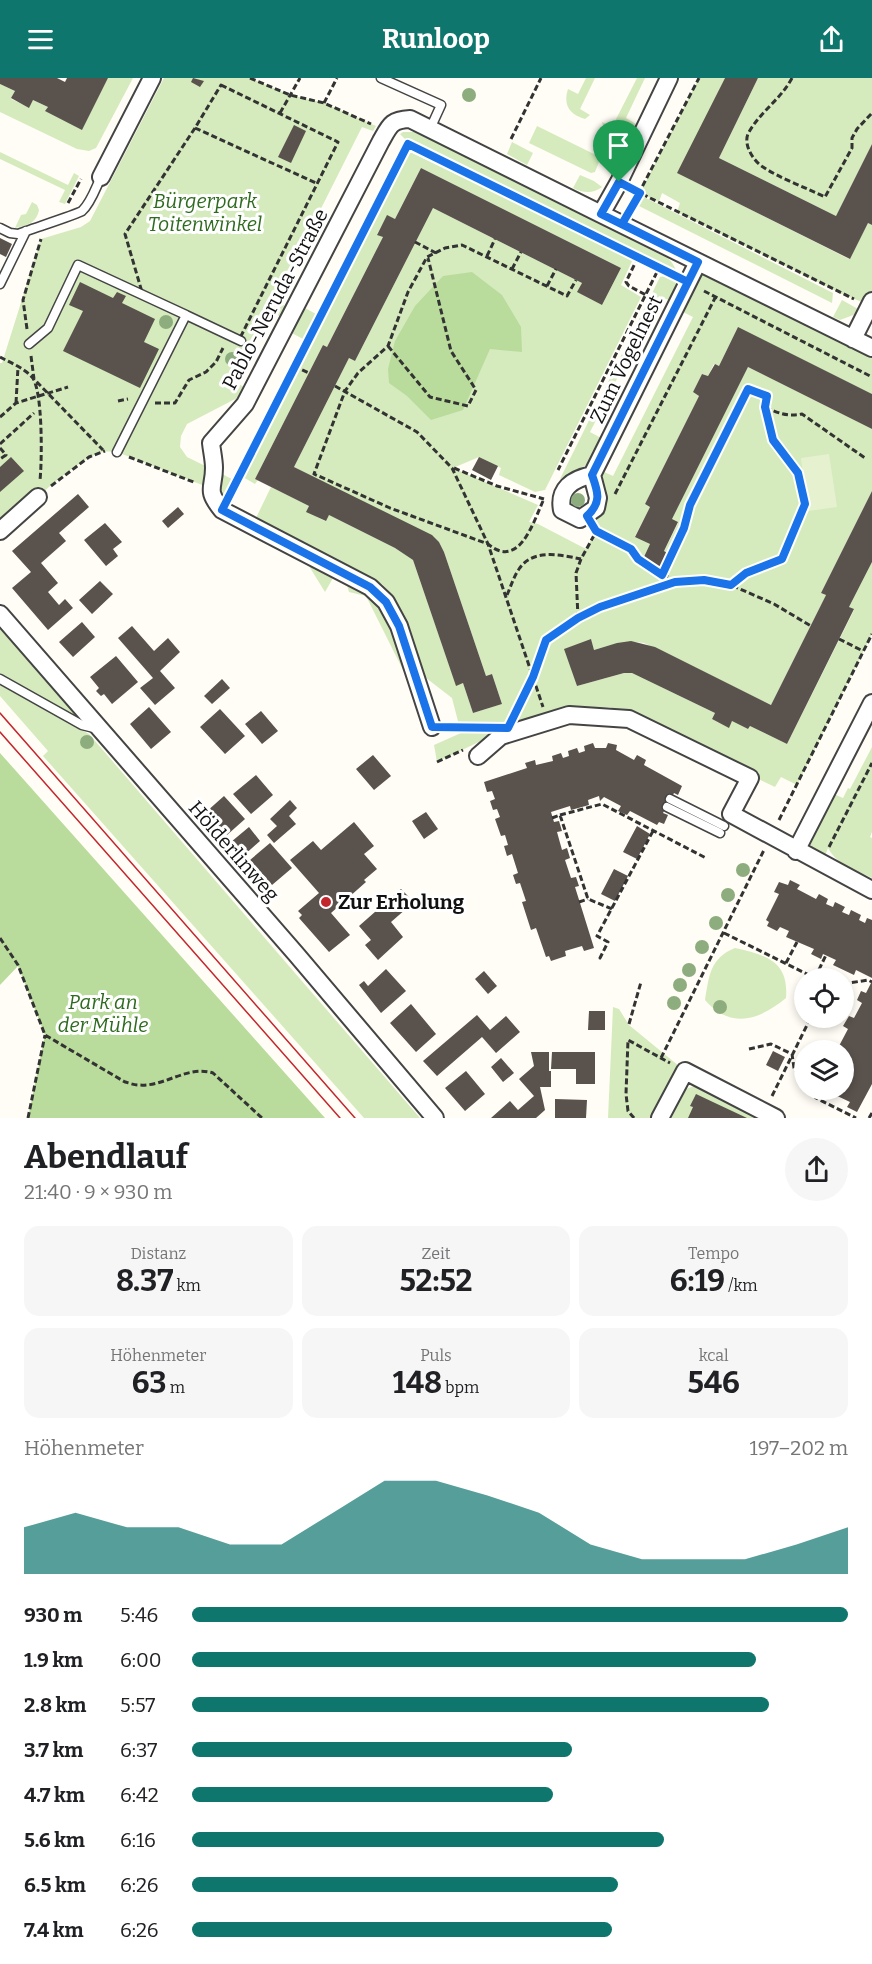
<!DOCTYPE html>
<html lang="de">
<meta charset="utf-8">
<style>
body{margin:0;font-family:Bitter,serif;background:#f6f6f6;color:#202124;height:100vh;display:flex;flex-direction:column;font-size:22px;white-space:nowrap}
*{box-sizing:border-box;margin:0}
p{font-size:20px;color:#757577}
.icon{flex:none;width:33px;height:33px;fill:none;stroke:currentColor;stroke-width:2;stroke-linecap:round;stroke-linejoin:round}
.map{position:relative;height:1040px;overflow:hidden}
.side{display:flex;flex-direction:column;background:#fff;flex:1}
.side>*{flex:none}
.buttons{position:absolute;left:794px;top:890px;display:grid;gap:12px}
.buttons a{display:grid;place-items:center;width:60px;height:60px;border-radius:50%;background:#fff;box-shadow:0 3px 9px #0003;font-size:30px}
.pin{position:absolute;display:grid;place-items:center;width:51px;height:51px;color:#fff;margin:-62px -26px;border-radius:50% 50% 50% 0;rotate:-45deg;box-shadow:0 0 6px #0007}
.pin .icon{rotate:45deg}
.round{display:grid;place-items:center;flex:none;width:63px;height:63px;border-radius:32px;background:#f6f6f6}
.headline{display:flex;align-items:center;justify-content:space-between;height:102px;padding:0 24px}
h1{font-size:33px;font-weight:700;line-height:45px}
.metrics{display:grid;grid-template-columns:repeat(3,1fr);gap:9px;height:102px;padding:6px 24px}
.metrics div{display:grid;align-content:center;border-radius:15px;background:#f6f6f6;text-align:center}
.metrics b{font-size:30px;font-weight:700}
.metrics small{font-size:16px;font-weight:400}
.metrics p{font-size:16px}
.chart{height:168px;padding:12px 24px}
.chart p{display:flex;justify-content:space-between}
.chart svg{width:100%;height:108px;margin-top:6px;fill:#0f766e;opacity:.7}
ul{padding:0 24px;list-style:none;font-size:20px}
li{display:grid;grid-template-columns:96px 72px 1fr;align-items:center;height:45px}
li i{height:15px;border-radius:8px;background:#0f766e}
header{display:flex;justify-content:space-between;align-items:center;height:78px;padding:0 24px;background:#0f766e;color:#fff;font-size:27px;font-weight:700}
.map>svg:first-child{display:block}
</style>
<header><svg class="icon" aria-label="menu" viewBox="0 0 24 24"><path d="M4 6h16M4 12h16M4 18h16"/></svg>Runloop<svg class="icon" aria-label="share" viewBox="0 0 24 24"><path d="M12 15V3M7 8l5-5 5 5M5 13v7h14v-7"/></svg></header>
<div class="map">
<svg width="872" height="1040" viewBox="0 0 872 1040">
<rect width="100%" height="100%" fill="#fffdf5"/>
<path fill="#d5ebbd" d="M108,0H133L96,70L89,73L77,71L0,34V6L15,13L11,21L29,29L33,22L48,29L46,33L82,51Z
M164,0H250L290,17L324,25L376,48L373,53L362,49L275,222L285,228L280,238L269,234L233,303L244,309L239,319L187,346L181,358L180,369L187,379L236,403L222,432L210,410L117,374C113,374 107,373 103,374C77,380 22,433 0,453V285H2L41,161L81,149L90,143Z
M586,0H595L580,31L590,37L585,41C569,36 563,27 568,11L578,16Z
M637,0H645L626,40L636,46C630,58 616,61 605,54L602,44L612,49Z
M699,0H725L678,95L849,181L868,145L872,147V228L842,216L677,134L680,125L662,115L659,124L640,115Z
M758,0H872V66L836,138L719,80Z
M537,48L596,77L601,67L605,69L595,94L591,95L529,65Z
M403,54H417L662,175C670,182 676,187 677,198L406,62L400,56Z
M512,64L533,75L527,87L507,76Z
M0,74L68,107L74,95L79,98L65,126L59,124L65,112L0,81Z
M410,74L633,181L621,207L641,219L545,412L535,414L499,397L501,390L479,379L453,390L538,427L529,444L538,446L586,471L596,453L587,438L595,390L613,398L693,239L675,230L698,184L872,270V316L738,250L719,288L714,286L708,298L702,296L693,314L699,318L645,426L650,429L635,458L650,466L643,481L662,490L669,476L664,473L678,445L672,441L748,289L872,351V413L821,515L826,517L771,627L644,565C625,562 611,567 594,572L591,562L565,571L577,608L624,595H632L715,635L712,641L728,649L732,643L748,651L750,648L787,666L854,532L849,529L872,484V556L797,707L781,699L775,709L610,629L601,630L596,639L508,650L437,684L434,667L461,655L452,620L421,596L403,537L394,519L382,506L255,442L271,409L309,428L307,434L325,443L329,437L395,470L413,482L456,607L463,605L473,635L502,626L492,596L486,598L444,474L439,464L294,389L349,280L355,283L433,130L582,205L578,214L602,227L621,190L421,90L395,141L387,138L377,156L383,159L327,269L323,267L255,401L258,402L255,406L243,399Z
M580,97L594,103L602,109C593,116 583,115 573,110Z
M644,119L833,215L832,225L639,128Z
M32,124L37,127L39,132C36,146 27,147 15,150L21,137L26,136Z
M665,198L680,204L671,223L659,218L590,354L601,360L588,386L560,401L660,199Z
M842,222L858,231L856,236L840,242L833,239Z
M303,229L316,236L303,261L290,254Z
M299,472L386,524L412,610L366,518L349,514L347,507L333,500L325,514Z
M0,544L84,639L81,643L0,597Z
M0,607L89,656L420,1040H364L43,678L48,673L0,618Z
M872,669V754L870,759L872,760V800C856,792 837,787 828,770L822,786L813,779L806,766L827,713L843,720L848,710L850,711Z
M735,870C767,877 789,884 786,920C759,942 731,952 705,922C709,898 710,880 735,870Z
M613,929L619,931L629,947L685,993L660,1040H608Z
M697,1007L768,1040H668L683,1012Z"/>
<path fill="#b9dc9c" d="M472,194L502,217L521,249L522,274L490,271L463,332L431,342L407,318L389,305L388,291L395,263L415,228L443,198Z
M0,675L325,1040H28L45,957L18,888L0,907Z"/>
<path fill="#e6f2cf" d="M829,376L837,429L808,433L801,380Z"/>
<path fill="#5a524d" d="M0,0H57L65,4L67,0H108L82,52L45,33L48,29L33,22L29,30L11,20L15,13L0,6Z
M193,0L204,3L200,9L191,4Z
M725,0H758L719,80L836,138L872,66V147L868,145L850,181L677,95Z
M294,47L306,53L291,85L278,79Z
M421,90L621,190L602,227L577,214L582,205L433,130L355,283L349,280L294,389L432,457L439,464L444,474L486,598L492,596L502,626L473,635L463,605L456,608L413,482L395,470L329,437L326,443L306,434L309,428L255,401L323,267L327,269L383,159L377,157L387,137L395,141Z
M0,160L12,166L6,179L0,176Z
M80,204L113,220L117,214L126,218L122,225L155,241L144,264L159,271L140,310L63,273L83,233L69,227Z
M738,249L872,316V351L748,289L672,441L678,444L664,473L669,476L662,490L643,481L650,466L635,459L650,429L645,426L699,318L693,314L702,296L708,298L715,286L719,288Z
M11,379L24,393L0,414V389Z
M479,379L498,388L491,402L472,392Z
M872,413V484L849,529L854,531L787,666L750,648L748,651L732,643L729,650L712,641L715,635L632,595H624L577,608L564,571L591,561L594,572L617,565L631,563L655,569L771,627L826,517L821,515Z
M78,416L89,429L59,455L66,463L41,485L58,505L48,514L59,527L65,521L73,530L48,552L12,510L31,494L12,473Z
M178,429L184,436L168,450L162,443Z
M105,445L122,464L113,471L118,478L106,488L84,462Z
M100,503L113,516L92,536L79,522Z
M82,544L95,559L73,579L59,564Z
M132,548L154,573L168,560L180,574L160,593L175,610L155,627L140,610L153,600L118,560Z
M116,578L138,604L112,626L104,616L101,618L96,613L99,610L90,599Z
M222,601L230,610L212,626L204,618Z
M149,629L171,654L151,671L130,646Z
M220,631L245,658L225,676L200,649Z
M261,633L278,653L262,666L245,646Z
M593,665L595,670H606L608,665L617,667L616,672L634,682L637,677L646,682L644,687L682,708L678,717L674,715L663,735L668,737L664,746L659,744L657,747L630,733L627,737L618,733L621,728L604,719L600,723L599,718L588,722L589,727L571,732L570,728L551,734L554,744L559,743L562,753L557,754L562,772L567,770L570,780L565,782L571,800L576,799L579,808L575,809L594,870L584,873L582,868L565,873L566,878L551,883L549,878L546,879L536,850L531,852L522,824L526,823L520,805L516,806L513,797L518,795L512,776L507,778L504,768L508,767L505,757L501,758L495,741L500,739L497,731L493,732L490,723L495,721L492,713L487,714L484,704L527,690L525,685L535,682L536,687L553,683L552,678L561,675L563,680L569,678L568,673L577,670L579,675L585,673L584,668Z
M373,677L391,698L374,712L356,691Z
M256,697L273,717L251,736L233,716Z
M224,718L245,741L227,757L206,734Z
M290,722L297,730L289,738L296,746L274,765L267,757L277,748L270,741Z
M426,734L438,751L424,761L412,743Z
M354,744L374,768L364,776L377,791L364,802L366,804L331,835L350,857L329,874L299,840L302,837L298,833L319,815L290,782L313,763L321,772Z
M637,748L650,756L637,781L623,774Z
M249,749L260,763L243,778L231,764Z
M270,765L292,790L272,807L250,782Z
M614,791L628,798L615,823L601,816Z
M790,802L800,807L797,811L816,821L819,816L828,821L826,826L833,829L835,824L845,829L842,834L849,837L851,832L861,837L859,842L865,845L867,840L872,842V900L856,892L854,897L833,887L836,882L823,876L821,881L811,876L814,871L786,859L789,853L780,849L777,853L767,848L769,844L766,842L779,816L774,814L779,804L788,807Z
M401,811L414,824L391,844L403,859L378,882L365,867L371,862L359,848Z
M386,891L406,913L381,935L359,907L364,903L368,908Z
M484,893L497,908L488,916L475,901Z
M872,903V1006L857,1034L847,1029L850,1024L831,1015L828,1020L817,1015L819,1011H843V972H832L835,966L839,968L848,951L843,948L849,938L854,940L862,925L857,922L861,913L866,915Z
M411,926L436,956L416,974L390,945Z
M589,933H605V952H588Z
M477,937L490,952L506,938L520,954L496,975L482,959L437,998L423,983Z
M773,973L785,979L778,993L766,987Z
M531,974H549V993H551V1009H540L545,1032L536,1040H491L510,1023L518,1032L534,1018L519,1001L534,988Z
M552,974H595V1006H576V991H551Z
M501,980L514,995L503,1004L491,989Z
M466,993L485,1016L465,1033L445,1010Z
M696,1016L715,1025L747,1040H688L693,1029L690,1028Z
M555,1021L587,1022L586,1040H555Z"/>
<g fill="none" stroke-linecap="round" stroke-linejoin="round">
<g stroke="#444" stroke-width="11">
<path id="service" d="M381,0L441,27L430,51
M0,150L10,155L18,156C28,152 78,136 82,133C91,125 96,109 101,99
M0,206L26,153
M186,237L241,263
M29,266L48,250L78,187L186,237L117,374
M0,601L82,647L98,651
M670,721L724,748
M667,729L720,755"/>
</g>
<g stroke="#444" stroke-width="20">
<path id="minor" d="M669,0L619,104L601,136L872,270
M101,99L152,0
M853,261L872,223
M592,397L598,420L596,430L580,441L562,432C558,411 572,401 592,397L698,184
M0,453L38,419
M0,536L296,876L435,1040
M432,649L399,548L386,524L370,509L222,432C205,411 214,411 214,390C214,382 212,374 211,365L245,326L381,63C390,47 391,42 410,41L601,136
M478,678L501,658L569,637L629,641L750,700L731,736L872,812
M796,773L872,625
M660,1040L685,993L776,1040"/>
</g>
<path stroke="#333" stroke-width="3" stroke-dasharray="6 3" stroke-linecap="butt" d="M250,0L290,17L324,25L371,46
M792,0C781,21 761,33 749,54C742,65 753,83 763,89C779,100 807,110 825,119L852,70V60L857,51L872,35
M221,7L338,64L240,260L142,214L125,156L195,50Z
M324,25L337,0
M280,35L300,0
M195,50L316,105
M511,61L541,0
M634,112L854,221
M68,125L81,101
M630,132L699,0
M415,164L436,175
M487,178L495,161
M638,179L626,204L629,208L646,217
M659,190L674,197
M512,191L521,174
M547,208L556,191
M704,213L872,299
M27,251L23,222L41,161
M388,268L430,319L468,328L476,312L451,273L428,180
M31,278L34,301L103,372
M0,279C11,285 24,290 32,299C43,312 42,384 40,402
M294,288L309,295
M335,308L417,354L452,390L488,466L543,629
M118,323L128,321
M16,325L18,289
M155,325H175L189,302L206,294L216,284L223,270
M0,339L16,325L68,309
M0,366L34,335
M0,370L6,377L0,381
M129,379L196,405
M454,390L497,408L544,421
M51,408L89,379L105,373
M231,414L408,66L659,190L558,392
M615,416L715,220
M543,423C533,445 519,492 488,466L390,430L314,396L345,313L358,295L388,268L408,214L427,179L445,170L462,167L567,218L576,202
M596,452L631,471L638,481L675,503H704L731,507L774,526L811,548
M662,497L684,450L690,427L748,311L767,318L765,329
M731,507L746,495L782,481L805,426L798,395L773,362L765,329C778,335 787,339 802,336L865,380
M507,517C511,508 514,498 519,491C533,470 561,477 581,481
M578,540L576,495L581,481L597,452
M839,561L863,573
M514,636L533,599L546,562L578,540L600,529L675,503
M448,649H483
M437,684L463,672
M560,737L602,726L706,780
M552,740L560,737L588,821L612,831
M779,742L872,556
M829,769L872,685
M579,824L588,821
M724,855L815,900
M0,860L18,887L45,957L125,1004C129,1005 134,1007 139,1007C165,1009 187,987 213,995L262,1040
M601,880H600L608,864L597,858L653,753
M786,885L797,864
M815,900L826,877
M843,906L868,902L872,904
M629,946L641,904
M749,971L771,966L792,976L794,990L804,1006
M661,980L764,772
M807,1011L816,1020L856,1040
M772,1018L811,939
M28,1040L45,957
M634,1040L628,1033L626,1016L628,962L670,985
M869,1040L872,1035"/>
<use href="#service" stroke="#fff" stroke-width="8"/>
<use href="#minor" stroke="#fff" stroke-width="16"/>
<path stroke="#c4262e" stroke-width="1.5" d="M0,635L355,1040
M0,654L340,1040"/>
</g>
<g fill="#8dad7f">
<circle cx="469" cy="17" r="7"/>
<circle cx="166" cy="244" r="7"/>
<circle cx="232" cy="281" r="7"/>
<circle cx="578" cy="422" r="7"/>
<circle cx="87" cy="664" r="7"/>
<circle cx="743" cy="792" r="7"/>
<circle cx="728" cy="817" r="7"/>
<circle cx="716" cy="845" r="7"/>
<circle cx="702" cy="869" r="7"/>
<circle cx="689" cy="892" r="7"/>
<circle cx="680" cy="907" r="7"/>
<circle cx="674" cy="925" r="7"/>
<circle cx="720" cy="929" r="7"/>
</g>
<g fill="none" stroke-linecap="round" stroke-linejoin="round">
<g stroke="#fff" stroke-width="12">
<path id="route" d="M619,104L601,136L698,184L688,204L408,66L222,432L370,509L386,524L399,548L432,649L508,650L533,599L546,562L578,540L600,529L675,504L704,502L731,507L746,495L782,481L805,426L798,395L773,362L765,329L767,318L748,311L690,427L684,450L662,497L638,481L631,471L596,453L587,438C602,424 598,414 592,397L698,184L622,146L640,115L619,104"/>
</g>
<use href="#route" stroke="#1a73e8" stroke-width="8"/>
</g>
<circle fill="#c4262e" stroke="#fff" stroke-width="2" cx="326" cy="824" r="6"/>
<g text-anchor="middle" stroke-width="6" stroke-linejoin="round" paint-order="stroke">
<g font-size="20" font-style="italic" fill="#2f6b1f" stroke="#fff">
<text x="205" y="130">Bürgerpark<tspan x="205" dy="23">Toitenwinkel</tspan></text>
<text x="103" y="931">Park an<tspan x="103" dy="23">der Mühle</tspan></text>
</g>
<g font-size="20" fill="#111" stroke="#fff">
<text transform="translate(275 221) rotate(-62)" y="7">Pablo-Neruda-Straße</text>
<text transform="translate(626 281) rotate(-64)" y="7">Zum Vogelnest</text>
<text transform="translate(234 773) rotate(49)" y="7">Hölderlinweg</text>
</g>
<g font-size="20" font-weight="bold" fill="#111" stroke="#fff" text-anchor="start">
<text x="338" y="831">Zur Erholung</text>
</g>
</g>
</svg>
<div class="buttons">
<a><svg class="icon" aria-label="locate" viewBox="0 0 24 24"><circle cx="12" cy="12" r="6"/><path d="M12 2v4M12 18v4M2 12h4M18 12h4"/></svg></a>
<a><svg class="icon" aria-label="layers" viewBox="0 0 24 24"><path d="M12 4l9 5-9 5-9-5zM3 14l9 5 9-5"/></svg></a>
</div>
<div class="pin" style="left:619px;top:104px;background:#1e9e55"><svg class="icon" aria-label="arrive" viewBox="0 0 24 24"><path d="M6 21V4h12l-3 4 3 4H6"/></svg></div>
</div>
<section class="side">
<div class="headline"><div><h1>Abendlauf</h1><p>21:40 · 9 × 930 m</p></div><a class="round"><svg class="icon" aria-label="share" viewBox="0 0 24 24"><path d="M12 15V3M7 8l5-5 5 5M5 13v7h14v-7"/></svg></a></div>
<div class="metrics">
<div><p>Distanz</p><b>8.37<small> km</small></b></div>
<div><p>Zeit</p><b>52:52</b></div>
<div><p>Tempo</p><b>6:19<small> /km</small></b></div>
</div>
<div class="metrics">
<div><p>Höhenmeter</p><b>63<small> m</small></b></div>
<div><p>Puls</p><b>148<small> bpm</small></b></div>
<div><p>kcal</p><b>546</b></div>
</div>
<div class="chart"><p><span>Höhenmeter</span>197–202 m</p>
<svg viewBox="0 0 160 44" preserveAspectRatio="none"><path d="M0 44V25L10 19L20 25L30 25L40 32L50 32L60 19L70 6L80 6L90 12L100 19L110 32L120 38L130 38L140 38L150 32L160 25V44z"/></svg>
</div>
<ul>
<li><b>930 m</b>5:46<i style="width:100%"></i></li>
<li><b>1.9 km</b>6:00<i style="width:86%"></i></li>
<li><b>2.8 km</b>5:57<i style="width:88%"></i></li>
<li><b>3.7 km</b>6:37<i style="width:58%"></i></li>
<li><b>4.7 km</b>6:42<i style="width:55%"></i></li>
<li><b>5.6 km</b>6:16<i style="width:72%"></i></li>
<li><b>6.5 km</b>6:26<i style="width:65%"></i></li>
<li><b>7.4 km</b>6:26<i style="width:64%"></i></li>
</ul>
</section>
